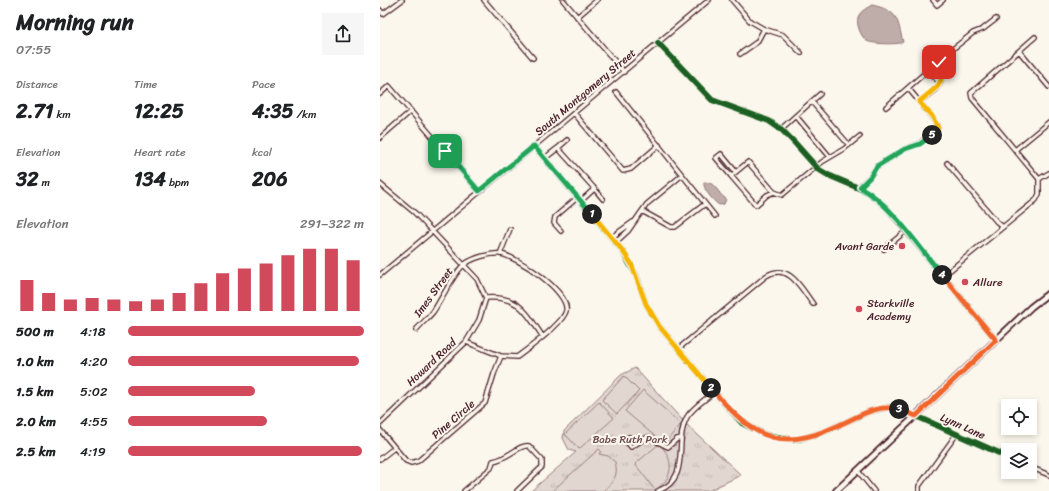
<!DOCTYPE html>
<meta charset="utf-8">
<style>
body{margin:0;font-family:Sriracha,sans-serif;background:#f6f6f6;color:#202124;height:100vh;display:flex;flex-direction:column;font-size:15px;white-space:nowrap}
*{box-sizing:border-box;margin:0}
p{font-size:13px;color:#757577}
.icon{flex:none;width:22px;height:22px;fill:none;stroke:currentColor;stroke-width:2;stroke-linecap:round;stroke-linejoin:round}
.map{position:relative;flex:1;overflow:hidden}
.side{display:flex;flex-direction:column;background:#fff;width:380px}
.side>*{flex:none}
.buttons{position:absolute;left:621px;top:399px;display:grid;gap:8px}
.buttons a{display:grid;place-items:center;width:36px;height:36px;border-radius:0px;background:#fff;box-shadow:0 2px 6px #0003;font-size:20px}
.pin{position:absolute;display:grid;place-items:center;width:34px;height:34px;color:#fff;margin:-17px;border-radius:8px;box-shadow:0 2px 6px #0006}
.km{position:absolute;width:20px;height:20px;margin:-10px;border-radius:50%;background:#222;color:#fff;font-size:11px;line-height:20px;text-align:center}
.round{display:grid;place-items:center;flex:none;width:42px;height:42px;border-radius:0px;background:#f6f6f6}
.headline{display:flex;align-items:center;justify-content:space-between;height:68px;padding:0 16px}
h1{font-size:22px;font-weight:700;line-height:30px}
.stats{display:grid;grid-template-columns:repeat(3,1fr);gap:6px;height:68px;padding:4px 16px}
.stats div{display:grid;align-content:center}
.stats b{font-size:20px;font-weight:700}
.stats small{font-size:11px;font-weight:400}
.stats p{font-size:11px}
.chart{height:112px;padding:8px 16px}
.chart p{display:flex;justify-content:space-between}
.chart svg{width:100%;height:72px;margin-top:4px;stroke:#d1495b;stroke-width:6}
ul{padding:0 16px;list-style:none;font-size:13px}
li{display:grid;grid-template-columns:64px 48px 1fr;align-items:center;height:30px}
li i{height:10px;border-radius:5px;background:#d1495b}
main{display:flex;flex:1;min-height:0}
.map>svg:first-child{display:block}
</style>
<main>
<section class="side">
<div class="headline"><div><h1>Morning run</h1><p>07:55</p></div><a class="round"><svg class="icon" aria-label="share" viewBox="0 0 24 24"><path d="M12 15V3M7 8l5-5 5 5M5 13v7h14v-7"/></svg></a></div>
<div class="stats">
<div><p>Distance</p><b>2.71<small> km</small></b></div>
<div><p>Time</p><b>12:25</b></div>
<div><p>Pace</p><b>4:35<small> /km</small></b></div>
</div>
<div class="stats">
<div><p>Elevation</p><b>32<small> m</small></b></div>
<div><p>Heart rate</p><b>134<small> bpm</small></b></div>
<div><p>kcal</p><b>206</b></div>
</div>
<div class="chart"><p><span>Elevation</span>291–322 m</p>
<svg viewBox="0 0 160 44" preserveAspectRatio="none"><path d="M5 44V25M15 44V33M25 44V37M35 44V36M45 44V37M55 44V38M65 44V37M75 44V33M85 44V27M95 44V21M105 44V18M115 44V15M125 44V10M135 44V6M145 44V6M155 44V13"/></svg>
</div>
<ul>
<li><b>500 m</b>4:18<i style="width:100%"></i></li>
<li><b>1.0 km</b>4:20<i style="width:98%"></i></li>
<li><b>1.5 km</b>5:02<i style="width:54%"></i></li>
<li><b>2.0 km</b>4:55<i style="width:59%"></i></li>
<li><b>2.5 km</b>4:19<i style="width:99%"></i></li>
</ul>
</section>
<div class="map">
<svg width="669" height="491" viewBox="0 0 669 491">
<defs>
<pattern id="park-tufts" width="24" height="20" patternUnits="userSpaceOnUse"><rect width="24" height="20" fill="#e2d7d0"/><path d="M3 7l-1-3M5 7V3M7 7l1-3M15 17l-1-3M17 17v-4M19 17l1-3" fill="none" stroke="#c3b8b3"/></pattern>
</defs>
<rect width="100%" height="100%" fill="#fbf7ec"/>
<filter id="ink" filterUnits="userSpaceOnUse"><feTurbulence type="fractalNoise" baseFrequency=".025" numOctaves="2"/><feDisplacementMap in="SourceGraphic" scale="8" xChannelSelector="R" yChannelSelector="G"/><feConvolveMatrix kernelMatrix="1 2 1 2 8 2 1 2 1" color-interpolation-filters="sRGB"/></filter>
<g filter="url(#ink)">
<path fill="url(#park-tufts)" stroke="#967b7e" d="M255,368L305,423L361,475L328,491H151L196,452L189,450L183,438L184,431L241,375Z"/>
<path fill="#e2d7d0" stroke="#967b7e" d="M244,376L259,391L237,414L222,400Z
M263,390L301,424L284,444L245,411Z
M219,402L234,418L199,449L185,434Z
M279,444C294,458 295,478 275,490L255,464Z
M219,449L221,451L219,454L228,456L235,462C239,476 233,482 223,491H172Z"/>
<path fill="#bfadaa" stroke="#907477" d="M492,5C519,11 517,19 523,42C519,45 491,44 487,41C480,36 475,22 479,15C482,10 487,8 492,5Z
M324,182C336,182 337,193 346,199L344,204L339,205C333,201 322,188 324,182Z"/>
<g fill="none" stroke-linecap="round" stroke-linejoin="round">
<g stroke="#4a1f2b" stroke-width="6">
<path id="minor" d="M104,0L153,58
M183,0L244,72
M352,0L370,21L384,29L403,35L421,53
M553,0L557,5L563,0
M0,10L3,14L22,0
M197,17L217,0
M278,43L332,100L389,121L402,130L414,142L438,169L448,175L488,192L507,208L616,340
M639,51L669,87
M360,54L377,42L384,29
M236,92L335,216
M0,94L9,86L99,191
M432,102L469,145
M539,102C545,97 559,89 561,81C562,74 556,67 560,59L593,33L603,29L616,19
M506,107L546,72H549L560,83
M194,113L243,171L251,169L279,145
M416,116L450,157
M401,129L440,94
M0,138L31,111
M154,146L242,250L256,275L266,304L279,326L343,402L362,423L386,435L409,439H420L446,431L490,411L510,407L536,416L628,457
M178,148L187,140
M635,150L669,122
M165,158L178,148L213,187V190L201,201
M567,163L617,222L623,227
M351,176L336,158L341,154L356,172
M659,179L669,173
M0,184L35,213L97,279L106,298L99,320L86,342L0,424
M213,187L223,199
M479,187L490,177L497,166L525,149L539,144L558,128L552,117L528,88
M394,192L387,195L376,205L351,176L368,162L394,192L402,195L442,162L464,149L480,136
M262,211L291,227H295L325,204
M181,231L174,223L175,217L198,197
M232,237L253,222
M236,242L248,231L267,204L301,176
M504,249L526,231
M120,254L130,229
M0,275L329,0
M563,276L656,200L659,194V179L592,98L591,93L655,37
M106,298C140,296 146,312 163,337
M36,330C41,324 48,318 53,312C60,302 76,269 85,264C93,258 110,253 120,254C137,256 190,292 186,311C183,323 148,349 137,357L121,356L86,342
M298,349L386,276C409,262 421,288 433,304
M0,430L26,461L31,463L38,461L105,403L114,374L121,356
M261,441L251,447L247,442L249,437L261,441L268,437L288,447L297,439L302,438
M0,459L14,448
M650,467L669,475
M478,471L494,491
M84,491L111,468L113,461C128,459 139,444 149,446L162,460V467L137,491
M278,491C312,478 293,442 307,417C313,407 325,400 334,392
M539,491V486L576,435"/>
</g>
<g stroke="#4a1f2b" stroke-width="8">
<path id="major" d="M456,491L651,307L669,293"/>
</g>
<use href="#minor" stroke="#fbf7ec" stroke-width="3.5"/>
<use href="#major" stroke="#fbf7ec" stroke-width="4.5"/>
<g stroke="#fbf7ec" stroke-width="8">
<path id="cycleway" d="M278,43L332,100L389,121L402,130L414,142L438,169L448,175L488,192L507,208L616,340
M154,146L242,250L256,275L266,304L279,326L343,402L362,423L386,435L409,439H420L446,431L490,411L510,407L536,416L628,457"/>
</g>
<use href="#cycleway" stroke="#1b5e20" stroke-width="6"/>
</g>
</g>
<g fill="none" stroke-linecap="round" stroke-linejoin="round" filter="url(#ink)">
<g stroke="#fff" stroke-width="8">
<path id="split-1" d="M65,151L99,191L154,146L212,214"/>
</g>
<g stroke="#fff" stroke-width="8">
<path id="split-2" d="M212,214L242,250L251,263L266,304L279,326L331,388"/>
</g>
<g stroke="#fff" stroke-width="8">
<path id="split-3" d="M331,388C378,444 403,453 470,420C486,412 501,405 519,409"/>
</g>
<g stroke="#fff" stroke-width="8">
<path id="split-4" d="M519,409L536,416L616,340L562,275"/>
</g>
<g stroke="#fff" stroke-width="8">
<path id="split-5" d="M552,135L540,144L525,149L497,166L490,177L480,187C512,205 538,246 562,275"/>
</g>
<g stroke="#fff" stroke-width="8">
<path id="split-6" d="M552,135L558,128L552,116L539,102L558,86L561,80L559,62"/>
</g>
<use href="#split-1" stroke="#22a559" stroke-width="5"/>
<use href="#split-2" stroke="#f5b400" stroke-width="5"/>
<use href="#split-3" stroke="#f0652b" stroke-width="5"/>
<use href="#split-4" stroke="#f0652b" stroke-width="5"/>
<use href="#split-5" stroke="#22a559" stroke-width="5"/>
<use href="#split-6" stroke="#f5b400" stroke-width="5"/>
</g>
<g fill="#d1495b" stroke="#fbf7ec" stroke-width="1.5">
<circle cx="522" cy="246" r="4"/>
<circle cx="585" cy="282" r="4"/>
<circle cx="479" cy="309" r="4"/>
</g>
<g text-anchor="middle" stroke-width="4" stroke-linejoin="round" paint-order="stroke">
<g font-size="11" fill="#4a1f2b" stroke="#fbf7ec">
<text transform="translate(205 92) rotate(-40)" y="4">South Montgomery Street</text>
<text transform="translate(53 292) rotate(-54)" y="4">Imes Street</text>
<text transform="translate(51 362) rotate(-43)" y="4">Howard Road</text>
<text transform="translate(73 419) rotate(-41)" y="4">Pine Circle</text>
<text transform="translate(583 426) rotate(24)" y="4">Lynn Lane</text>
</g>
<g font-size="11" fill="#4a1f2b" stroke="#fbf7ec" text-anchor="start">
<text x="514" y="250" text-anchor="end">Avant Garde</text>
<text x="593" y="286">Allure</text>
<text x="487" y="307">Starkville<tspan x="487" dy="13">Academy</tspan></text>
</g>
<g font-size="11" fill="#704d54" stroke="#fbf7ec">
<text x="250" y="443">Babe Ruth Park</text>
</g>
</g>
</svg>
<div class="buttons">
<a><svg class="icon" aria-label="locate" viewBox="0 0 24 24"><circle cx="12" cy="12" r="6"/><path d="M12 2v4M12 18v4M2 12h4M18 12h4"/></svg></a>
<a><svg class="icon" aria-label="layers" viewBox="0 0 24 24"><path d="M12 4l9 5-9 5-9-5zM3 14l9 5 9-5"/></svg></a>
</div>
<div class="pin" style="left:65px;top:151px;background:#1e9e55"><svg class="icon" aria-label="arrive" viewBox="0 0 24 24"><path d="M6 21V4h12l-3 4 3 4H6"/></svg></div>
<div class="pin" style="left:559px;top:62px;background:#d93025"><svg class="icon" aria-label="check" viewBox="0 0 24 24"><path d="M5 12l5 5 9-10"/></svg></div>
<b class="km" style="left:212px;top:214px">1</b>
<b class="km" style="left:331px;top:388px">2</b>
<b class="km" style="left:519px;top:409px">3</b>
<b class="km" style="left:562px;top:275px">4</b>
<b class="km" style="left:552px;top:135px">5</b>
</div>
</main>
